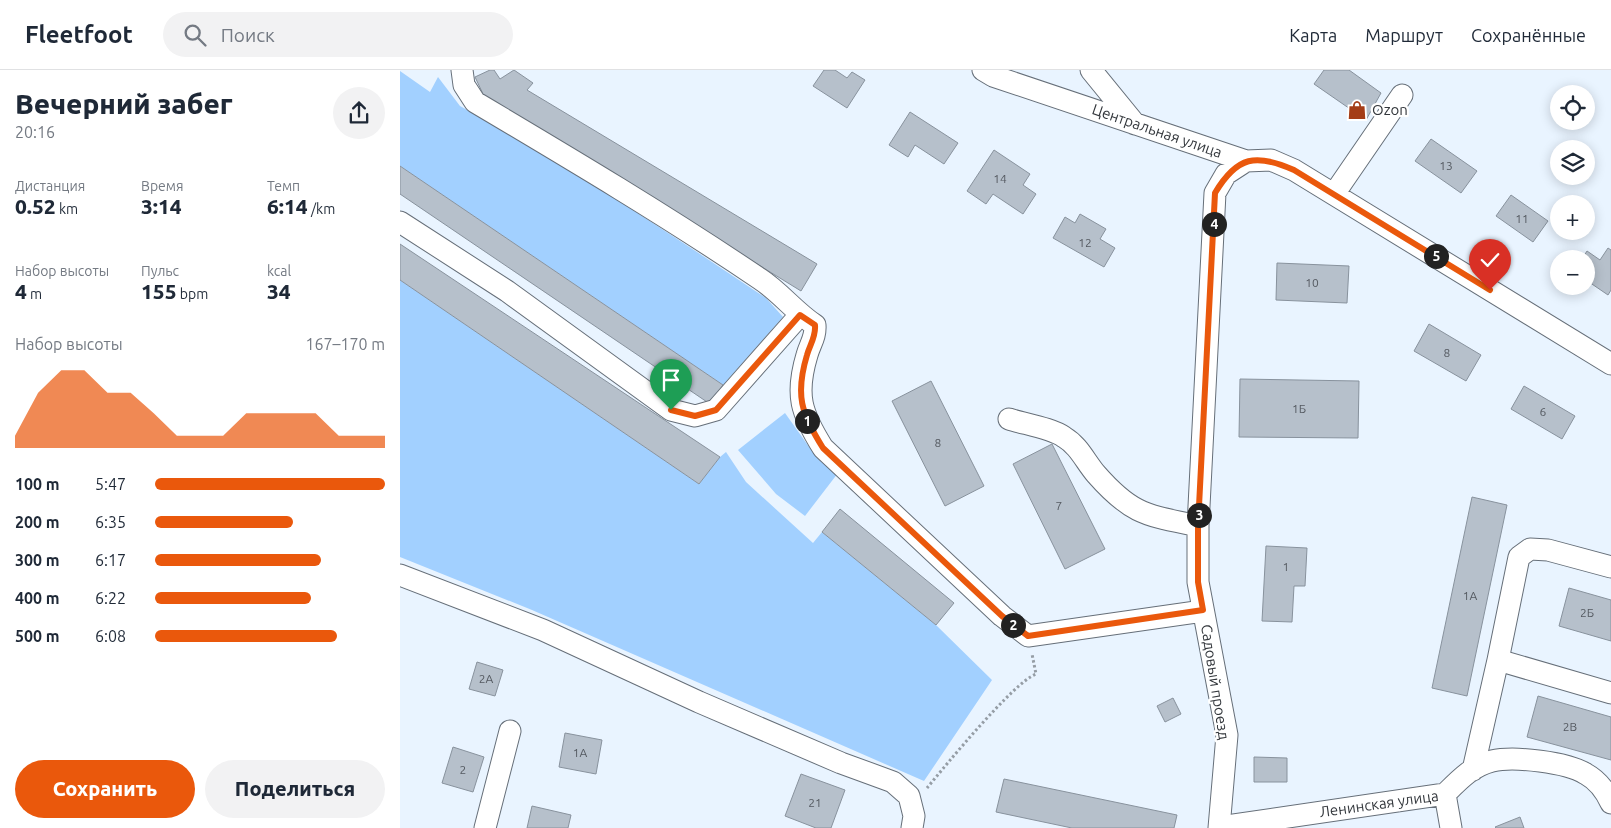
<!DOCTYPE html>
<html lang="ru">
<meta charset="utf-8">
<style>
body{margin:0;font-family:Ubuntu,sans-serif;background:#f2f2f3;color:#1f2937;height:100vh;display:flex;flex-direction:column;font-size:19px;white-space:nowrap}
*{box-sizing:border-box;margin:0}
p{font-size:16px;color:#747a83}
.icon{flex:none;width:28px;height:28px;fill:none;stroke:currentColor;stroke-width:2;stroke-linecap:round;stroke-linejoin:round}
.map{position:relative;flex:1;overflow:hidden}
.details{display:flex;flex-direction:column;background:#fff;width:400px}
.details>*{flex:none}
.buttons{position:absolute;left:1150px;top:15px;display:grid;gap:10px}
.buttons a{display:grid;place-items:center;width:45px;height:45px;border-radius:50%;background:#fff;box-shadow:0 2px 12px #0003;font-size:25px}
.pin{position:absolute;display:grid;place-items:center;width:42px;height:42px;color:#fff;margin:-51px -21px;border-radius:50% 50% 50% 0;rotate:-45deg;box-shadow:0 0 5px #0007}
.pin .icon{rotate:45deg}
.km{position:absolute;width:25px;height:25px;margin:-12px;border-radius:50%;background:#222;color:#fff;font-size:14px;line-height:25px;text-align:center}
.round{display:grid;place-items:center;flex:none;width:52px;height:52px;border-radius:26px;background:#f2f2f3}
.head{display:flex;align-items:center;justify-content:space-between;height:85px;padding:0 15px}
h1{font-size:28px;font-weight:800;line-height:38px}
.stats{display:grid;grid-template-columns:repeat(3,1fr);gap:8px;height:85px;padding:5px 15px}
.stats div{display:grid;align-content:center}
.stats b{font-size:21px;font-weight:800}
.stats small{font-size:14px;font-weight:400}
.stats p{font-size:14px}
.chart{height:140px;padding:10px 15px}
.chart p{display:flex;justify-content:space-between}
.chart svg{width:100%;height:90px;margin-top:5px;fill:#ea580c;opacity:.7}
.cta{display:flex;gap:10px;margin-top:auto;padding:10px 15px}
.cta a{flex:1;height:58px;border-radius:30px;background:#ea580c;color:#fff;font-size:20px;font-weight:800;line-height:58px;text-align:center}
.cta a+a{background:#f2f2f3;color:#1f2937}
ul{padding:0 15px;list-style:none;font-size:16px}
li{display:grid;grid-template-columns:80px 60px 1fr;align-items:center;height:38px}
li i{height:12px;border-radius:6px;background:#ea580c}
header{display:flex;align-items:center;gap:30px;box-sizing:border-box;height:70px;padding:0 25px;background:#fff;border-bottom:1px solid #e0e1e3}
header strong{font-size:24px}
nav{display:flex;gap:28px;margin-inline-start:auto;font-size:18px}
.search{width:350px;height:45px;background:#f2f2f3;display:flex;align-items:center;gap:12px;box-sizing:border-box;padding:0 18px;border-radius:28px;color:#747a83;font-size:19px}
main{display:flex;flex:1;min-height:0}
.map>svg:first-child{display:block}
</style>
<header>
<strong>Fleetfoot</strong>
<div class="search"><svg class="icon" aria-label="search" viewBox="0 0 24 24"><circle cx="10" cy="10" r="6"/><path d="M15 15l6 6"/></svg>Поиск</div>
<nav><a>Карта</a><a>Маршрут</a><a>Сохранённые</a></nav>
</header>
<main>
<section class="details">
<div class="head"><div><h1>Вечерний забег</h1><p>20:16</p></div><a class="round"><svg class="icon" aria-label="share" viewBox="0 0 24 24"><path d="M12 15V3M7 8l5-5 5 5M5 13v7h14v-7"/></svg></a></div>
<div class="stats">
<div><p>Дистанция</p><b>0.52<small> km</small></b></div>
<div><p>Время</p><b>3:14</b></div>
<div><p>Темп</p><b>6:14<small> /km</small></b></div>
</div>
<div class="stats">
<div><p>Набор высоты</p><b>4<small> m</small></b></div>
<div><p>Пульс</p><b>155<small> bpm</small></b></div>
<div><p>kcal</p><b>34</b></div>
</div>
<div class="chart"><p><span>Набор высоты</span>167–170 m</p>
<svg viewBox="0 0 160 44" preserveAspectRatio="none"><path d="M0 44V38L10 17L20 6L30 6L40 17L50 17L60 27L70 38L80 38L90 38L100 27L110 27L120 27L130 27L140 38L150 38L160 38V44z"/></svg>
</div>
<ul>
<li><b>100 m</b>5:47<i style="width:100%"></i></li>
<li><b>200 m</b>6:35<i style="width:60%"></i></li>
<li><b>300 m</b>6:17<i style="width:72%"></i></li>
<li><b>400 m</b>6:22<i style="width:68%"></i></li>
<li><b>500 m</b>6:08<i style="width:79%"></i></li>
</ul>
<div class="cta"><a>Сохранить</a><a>Поделиться</a></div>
</section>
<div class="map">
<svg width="1211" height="758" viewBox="0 0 1211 758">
<rect width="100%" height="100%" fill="#e9f4ff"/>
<path fill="#a2d0ff" d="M0,1L30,22L38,7L60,36L158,91L294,180L366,228L383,247L323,315L0,96Z
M0,210L299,414L320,387L326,382L346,412L413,473L422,462L536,555L592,610L524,711L132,540L0,487Z
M385,343L412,381L438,403L405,446L376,424L338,380Z"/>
<path fill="#b6c0cb" stroke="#88929d" d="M90,0H94L100,9L114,0L133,13L127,20L417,194L401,221L84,26L75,7Z
M424,0H435L447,8L452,2L465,10L447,38L413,16Z
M924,0H949L981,23L966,50L914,14Z
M510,42L558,73L544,94L515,75L508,87L489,75Z
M1031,69L1077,101L1061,123L1015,91Z
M594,80L630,104L623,115L636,124L623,144L593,124L586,134L567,121Z
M0,96L323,315L310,334L0,124Z
M1111,125L1148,151L1133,172L1096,146Z
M680,144L706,159L700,169L715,178L704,197L653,168L665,147L675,153Z
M0,174L320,387L299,414L0,210Z
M1208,178L1211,180V220L1208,225L1186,210V189H1182L1187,181L1200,190Z
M877,193L949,196L947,233L876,230Z
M1029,254L1081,285L1066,311L1014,281Z
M840,309L959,311L958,368L839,367Z
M531,311L584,416L545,436L492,331Z
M1124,316L1175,346L1162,369L1111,339Z
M652,374L705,479L665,499L613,394Z
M1072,427L1107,435L1067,626L1032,618Z
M440,439L554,533L536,555L422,462Z
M866,476L907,478L905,516H894L892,552L862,551Z
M1169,518L1211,530V571L1159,556Z
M77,592L103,600L95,626L69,619Z
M1138,626L1211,647V690L1127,667Z
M773,628L781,644L765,652L757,636Z
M165,663L202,670L196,704L159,697Z
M53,677L84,687L73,722L42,713Z
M854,687L887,688V712H854Z
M401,704L445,720L431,758H416L385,746Z
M604,709L777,745L774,758H672L596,742Z
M132,736L171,745L168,758H127Z
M1120,747L1124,758H1096L1095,757Z"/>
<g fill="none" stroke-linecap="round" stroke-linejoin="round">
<g stroke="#666f79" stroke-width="23">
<path id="minor" d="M62,0L64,15L75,32C171,89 267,146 360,209C380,222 395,242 415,255C416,267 410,274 407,285C395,325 401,343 423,378L602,546L628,566L803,541
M583,0L593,6L846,91L871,90L894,100L1211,294
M691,0L735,54
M934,124L1002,25
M0,152L107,221L271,340L295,346L316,340L400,245
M609,349C624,354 651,358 664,367C679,376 685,391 696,404C732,445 746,445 798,456
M0,505L143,560L299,632L441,693L493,712L509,726L514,746L512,758
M1098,590L1211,623
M1073,700L1098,590L1119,487L1130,479L1148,480L1211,497
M1045,724C1059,710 1072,696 1092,691C1114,686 1167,692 1186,704C1197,710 1206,722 1211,733
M820,757L1045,724L1051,758
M85,758L110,661
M819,758L827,665L798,512V456L815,123L826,104L846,91"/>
</g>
<path stroke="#959da5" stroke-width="3" stroke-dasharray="2.5 2.5" stroke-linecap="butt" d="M527,718C545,696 614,612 636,604L632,584"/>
<use href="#minor" stroke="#fff" stroke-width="21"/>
</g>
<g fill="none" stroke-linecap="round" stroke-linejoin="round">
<g stroke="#fff" stroke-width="10">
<path id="route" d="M271,340L295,346L316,340L400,245L415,255C416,267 410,274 407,285C395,325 401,343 423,378L602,546L628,566L803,540L798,512V456L815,123C837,86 856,83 894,100L1090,220"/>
</g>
<use href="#route" stroke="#ea580c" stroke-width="6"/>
</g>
<defs>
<g id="shop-bare" transform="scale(1.5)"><path d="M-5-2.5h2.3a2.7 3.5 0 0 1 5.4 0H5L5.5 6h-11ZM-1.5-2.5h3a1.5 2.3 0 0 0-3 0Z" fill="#a43d17" stroke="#fff" stroke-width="2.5" paint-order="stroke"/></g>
</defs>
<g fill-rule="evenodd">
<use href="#shop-bare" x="957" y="40"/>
</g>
<g text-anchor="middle" stroke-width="4.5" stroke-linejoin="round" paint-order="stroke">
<g font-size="12" fill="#545960">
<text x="1046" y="100">13</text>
<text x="600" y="113">14</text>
<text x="1122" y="153">11</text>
<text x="685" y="177">12</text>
<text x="912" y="217">10</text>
<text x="1047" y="287">8</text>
<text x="899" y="343">1Б</text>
<text x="1143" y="346">6</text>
<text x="538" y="377">8</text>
<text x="659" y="440">7</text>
<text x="886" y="501">1</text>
<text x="1070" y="530">1А</text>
<text x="1187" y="547">2Б</text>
<text x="86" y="613">2А</text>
<text x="1170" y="661">2В</text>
<text x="180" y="687">1А</text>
<text x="63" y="704">2</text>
<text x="415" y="737">21</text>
</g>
<g font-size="15" fill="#33373c" stroke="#fff" text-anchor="start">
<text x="972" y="45">Ozon</text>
</g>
<g font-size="15" fill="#33373c" stroke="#fff">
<text transform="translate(757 61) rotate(19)" y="5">Центральная улица</text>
<text transform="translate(815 612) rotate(81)" y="5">Садовый проезд</text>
<text transform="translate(979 734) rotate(-8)" y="5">Ленинская улица</text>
</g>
</g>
</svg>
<div class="buttons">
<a><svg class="icon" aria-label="locate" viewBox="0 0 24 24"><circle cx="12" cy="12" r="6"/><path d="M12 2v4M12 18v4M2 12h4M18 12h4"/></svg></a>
<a><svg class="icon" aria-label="layers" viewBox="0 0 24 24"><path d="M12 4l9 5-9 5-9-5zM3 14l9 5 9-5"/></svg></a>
<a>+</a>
<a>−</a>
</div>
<div class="pin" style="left:271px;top:340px;background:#1e9e55"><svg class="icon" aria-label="arrive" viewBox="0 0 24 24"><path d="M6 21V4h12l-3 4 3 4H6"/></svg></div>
<div class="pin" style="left:1090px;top:220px;background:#d93025"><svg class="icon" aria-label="check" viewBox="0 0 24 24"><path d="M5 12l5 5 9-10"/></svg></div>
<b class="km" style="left:407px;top:351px">1</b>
<b class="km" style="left:613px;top:555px">2</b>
<b class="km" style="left:799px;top:445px">3</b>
<b class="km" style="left:814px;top:154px">4</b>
<b class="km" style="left:1036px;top:186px">5</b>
</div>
</main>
